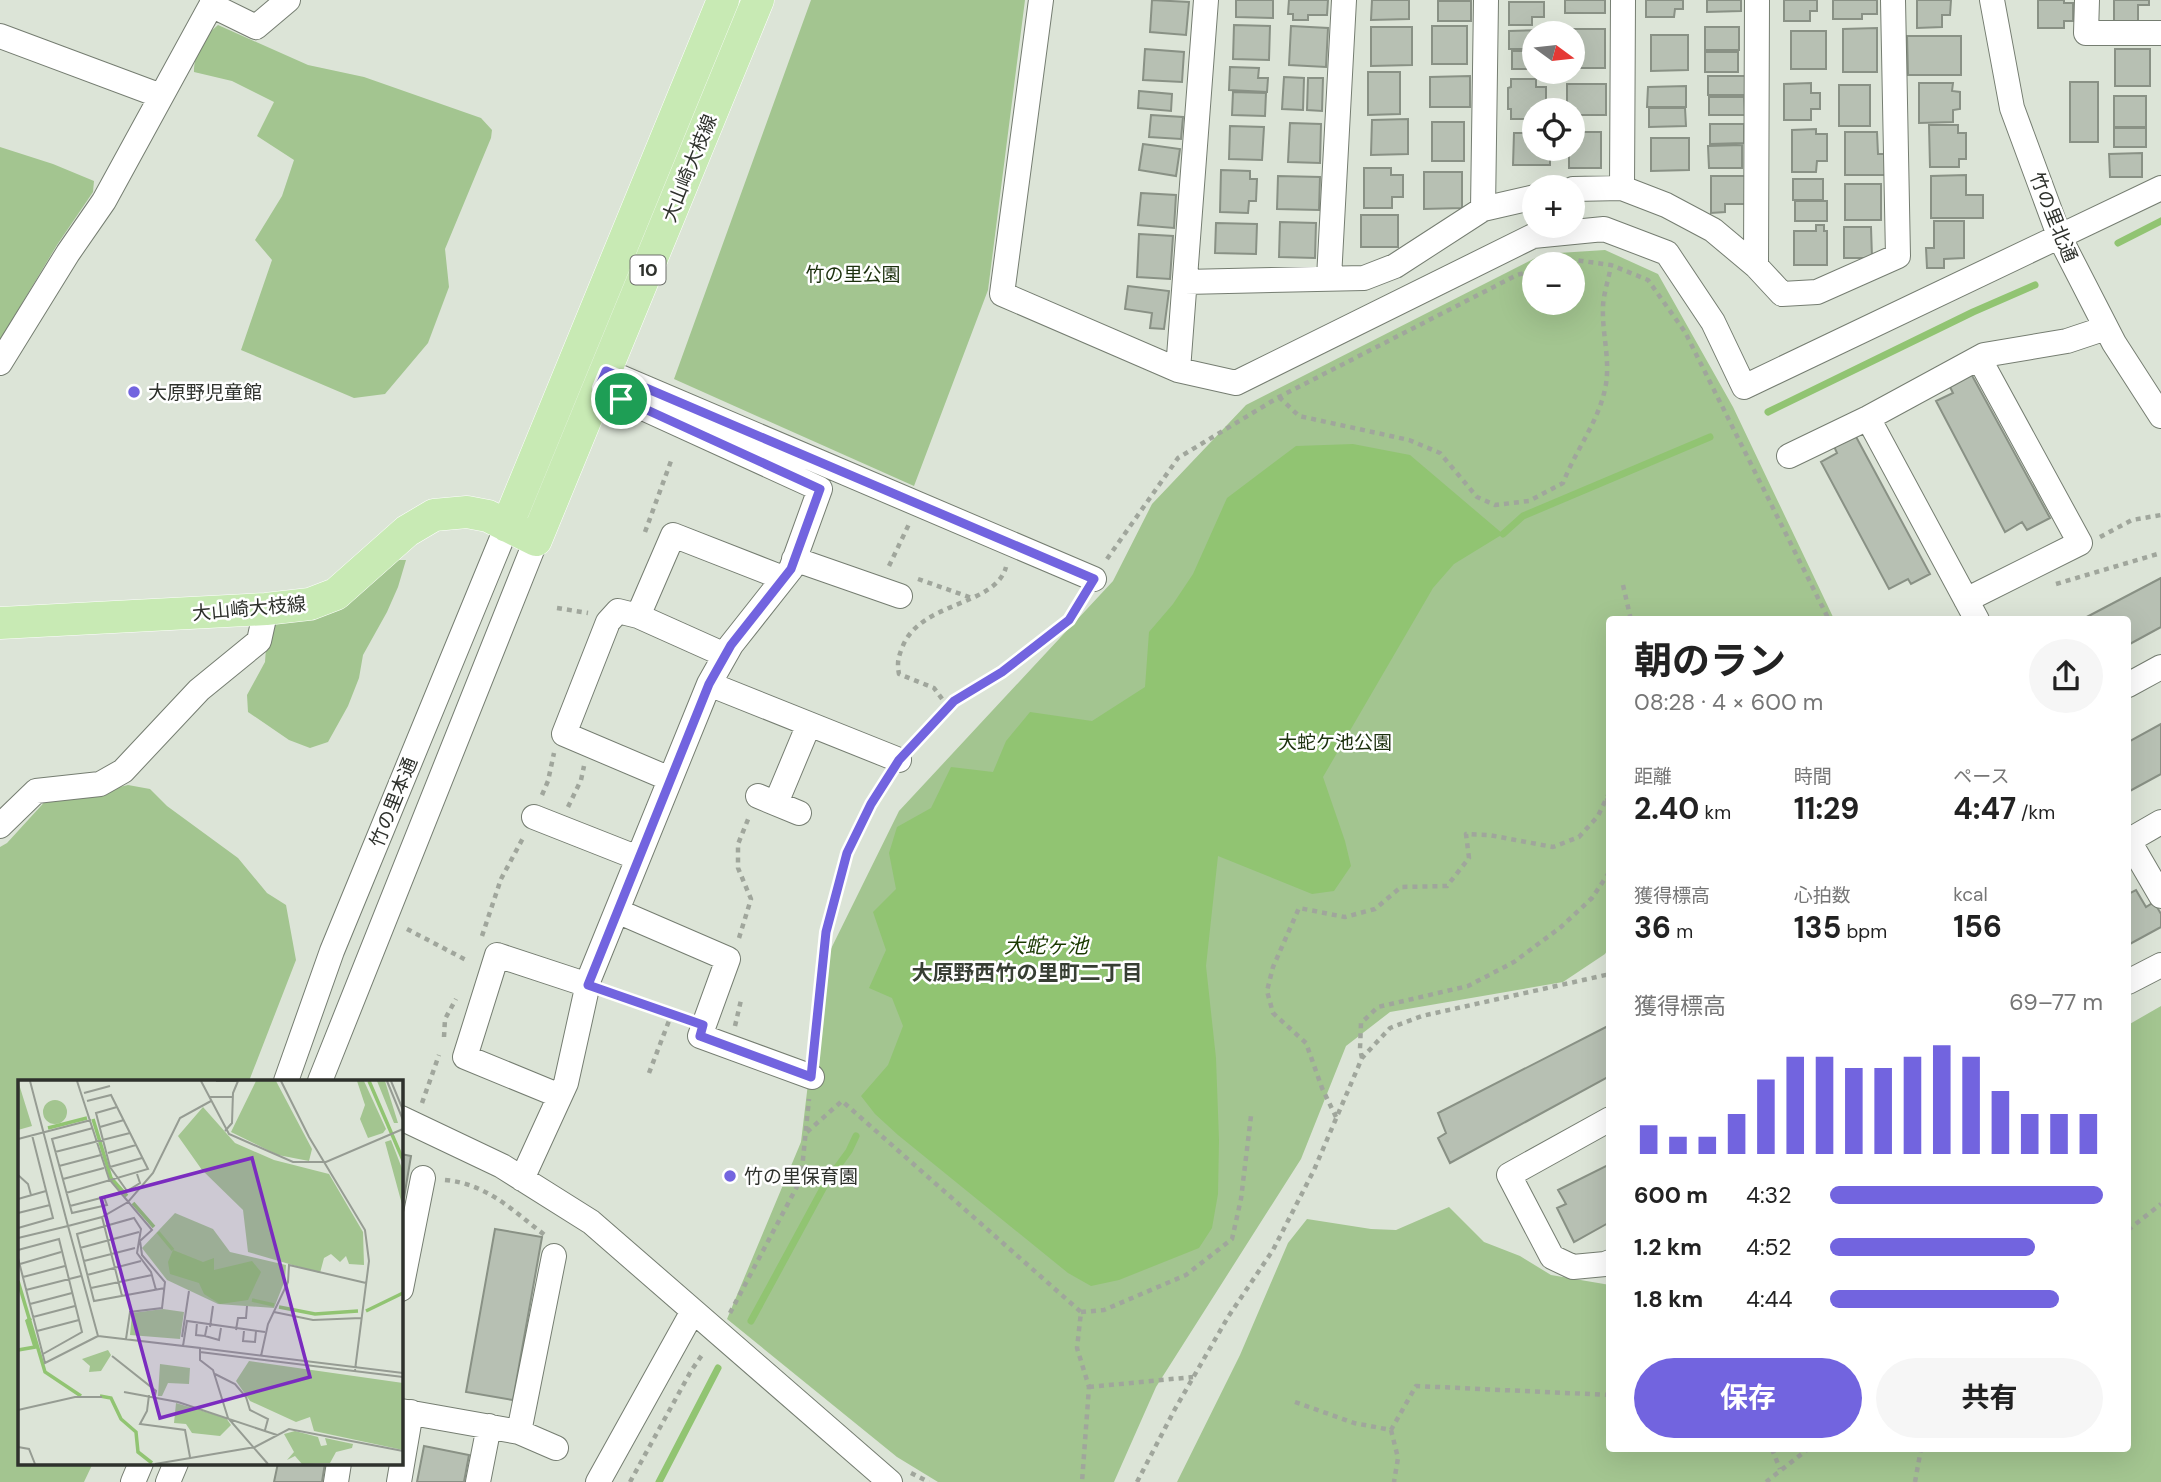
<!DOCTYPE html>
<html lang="ja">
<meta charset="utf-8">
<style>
body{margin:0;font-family:"DM Sans","Noto Sans JP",sans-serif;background:#f6f6f6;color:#222;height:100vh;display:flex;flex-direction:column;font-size:26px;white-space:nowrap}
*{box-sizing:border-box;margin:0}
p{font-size:23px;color:#767676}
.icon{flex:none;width:38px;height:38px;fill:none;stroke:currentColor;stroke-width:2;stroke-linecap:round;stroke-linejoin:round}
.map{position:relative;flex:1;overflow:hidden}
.side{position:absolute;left:1606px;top:616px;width:525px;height:836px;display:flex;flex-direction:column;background:#fff;border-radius:7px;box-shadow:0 7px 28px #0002}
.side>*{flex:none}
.needle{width:46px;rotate:105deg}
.controls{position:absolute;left:1522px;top:21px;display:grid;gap:14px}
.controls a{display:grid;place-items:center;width:63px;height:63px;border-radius:50%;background:#fff;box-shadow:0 7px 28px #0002;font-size:35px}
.pin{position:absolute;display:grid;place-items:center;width:60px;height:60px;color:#fff;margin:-30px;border:4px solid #fff;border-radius:50%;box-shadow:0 2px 7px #0007}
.round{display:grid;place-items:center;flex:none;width:74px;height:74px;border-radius:37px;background:#f6f6f6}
.summary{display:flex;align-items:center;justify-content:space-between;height:119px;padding:0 28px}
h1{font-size:38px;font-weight:700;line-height:52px}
.metrics{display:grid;grid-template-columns:repeat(3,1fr);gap:10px;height:119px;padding:7px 28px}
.metrics div{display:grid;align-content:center}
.metrics b{font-size:30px;font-weight:700}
.metrics small{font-size:19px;font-weight:400}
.metrics p{font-size:19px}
.chart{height:196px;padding:14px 28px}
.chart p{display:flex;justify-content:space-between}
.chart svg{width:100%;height:126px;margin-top:7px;stroke:#7264df;stroke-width:6}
.button{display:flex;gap:14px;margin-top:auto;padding:14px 28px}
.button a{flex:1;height:80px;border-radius:42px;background:#7264df;color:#fff;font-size:28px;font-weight:700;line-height:80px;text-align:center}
.button a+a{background:#f6f6f6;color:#222}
ul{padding:0 28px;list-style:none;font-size:23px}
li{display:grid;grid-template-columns:112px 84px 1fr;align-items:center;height:52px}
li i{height:18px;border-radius:9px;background:#7264df}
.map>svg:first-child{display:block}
</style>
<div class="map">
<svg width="2161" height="1482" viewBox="0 0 2161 1482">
<rect width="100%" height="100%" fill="#dce4d7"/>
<path fill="#a3c590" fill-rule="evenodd" d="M811,0H1025L988,290L914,486L674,379Z
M218,25L308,65L364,77L481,118L492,130L491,138L445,249L449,287L428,343L385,394L354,398L241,350L272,260L255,240L282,196L294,160L257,136L274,102L232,81L194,72C194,53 204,36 218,25Z
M0,147L53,164L94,181L93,192L57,245L0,340Z
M1605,250L1658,274L1733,407L1834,619L1610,620V946L1605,954L1563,982L1390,1012L1346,1046L1301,1159L1156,1387L1114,1482H938L897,1457L727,1319L801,1142L822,967L899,811L1113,581L1152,504L1246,405L1543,254ZM1535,264H1573V303H1535Z
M387,560H406L398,587L387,612L363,655L359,678L348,706L328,742L310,748L289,740L248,712L247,695L265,662L268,620Z
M128,785L150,789L167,806L238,858L267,893L286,905L296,960L249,1081H19V1463H93L84,1482H0V847L7,843L50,796L107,790Z
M2161,1006V1482H1177L1240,1355L1288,1243L1307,1219L1371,1229L1396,1230L1449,1207L1484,1242L1520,1256L1551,1275L1610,1285V1449H2128V1025Z"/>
<path fill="#91c472" d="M1353,444L1410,455L1503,534L1454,564L1433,588L1323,777L1345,841L1351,866L1334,891L1312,894L1218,856L1206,966L1216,1058L1219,1140L1218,1194L1212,1228L1199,1248L1119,1280L1091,1286L1068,1273L898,1135L875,1114L861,1096L888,1065L903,1026L892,998L869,988L886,950L873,912L896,889L889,853L897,827L931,808L951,767L993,772L1006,741L1030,712L1092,721L1145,687L1149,632L1173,604L1193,574L1227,498L1296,446Z"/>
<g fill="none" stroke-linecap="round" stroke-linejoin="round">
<path stroke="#91c472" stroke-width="7" d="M2118,243L2161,221
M1768,412L1973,312L2035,285
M1503,534L1523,516L1710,437
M751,1321L827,1181L849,1151L856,1136
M659,1482L718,1368"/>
</g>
<path fill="#b7c0b3" stroke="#899185" stroke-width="2" d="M1152,0L1189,2L1186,35L1150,32Z
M1236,0H1273V18L1236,17Z
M1289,0H1328L1327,15H1308V20H1293V14H1288Z
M1372,0H1409V19L1371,20Z
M1565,0H1605V13H1565Z
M1646,0H1683V9H1675L1674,17H1646Z
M1707,0H1741V11L1707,12Z
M1784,0H1817V11H1810V21H1784Z
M1833,0H1877V14H1862V19H1833Z
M1917,0H1951L1950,15H1942V27L1917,28Z
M2038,0H2064V3H2073V21H2064V28H2038Z
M2114,0H2149V5H2138V23H2114Z
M1438,1H1471V21H1438Z
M1509,2H1544V17H1532V25H1509Z
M1234,25L1270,26L1269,60L1233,59Z
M1291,26L1328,28L1326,67L1289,65Z
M1432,26H1467V64H1432Z
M1371,27H1412V65L1371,66Z
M1705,27H1739V50H1705Z
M1877,28V72H1843V29Z
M1570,29H1605V68H1573V33H1570Z
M1548,30V33H1535V49H1509V31Z
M1791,31H1826V69H1791Z
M1651,35H1688V70L1651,71Z
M1907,36H1961V75H1908Z
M1145,49L1184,52L1182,82L1143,80Z
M2115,49H2150V86H2115Z
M1512,51H1535V69H1512Z
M1705,52H1738V72H1705Z
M1230,67L1259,68L1258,78H1268L1267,92L1229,90Z
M1368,72H1400V114L1368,115Z
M1470,76V107H1430V77Z
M1708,76H1745V95H1708Z
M1284,77L1304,78L1303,110L1282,109Z
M1308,78H1323L1322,111L1307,110Z
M1511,79H1536V87H1546V109H1536L1535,119H1511V109H1508V88L1511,87Z
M2070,82H2098V142H2070Z
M1811,83V93H1820V109H1811V120H1784V84Z
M1919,83H1953L1952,91L1960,92V109L1953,110V122L1919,123Z
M1567,84H1606V115H1573V110H1567Z
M1839,85H1870V126H1839Z
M1686,86V107H1647L1648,87Z
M1139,91L1172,94L1171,111L1138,108Z
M1233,92L1266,93L1265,116L1232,115Z
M2114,96H2146V127H2114Z
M1709,97H1744L1745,115H1709Z
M1649,108H1685L1686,126L1649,127Z
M1151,115L1183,117L1181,139L1149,137Z
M1408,119V154L1371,155L1372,120Z
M1432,122H1464V161H1432Z
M1290,123L1321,124L1320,163L1288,162Z
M1710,124H1744V143L1710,144Z
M1929,125H1958V133H1966V159H1959V167H1930Z
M1230,126L1264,127L1262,160L1229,159Z
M2114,128H2146V147H2114Z
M1816,129V134H1827V161H1817L1816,172H1792V130Z
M1573,132H1601V168H1569V149H1573Z
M1845,132H1877L1878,154H1888V175H1845Z
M1514,133H1535V149H1550V165H1513Z
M1651,138H1689V170L1651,171Z
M1143,144L1180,149L1176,176L1139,170Z
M1742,145V168H1709L1708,146Z
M2142,153V177H2110L2109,154Z
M1364,168H1391V175H1403V197H1392V208H1364Z
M1221,170L1250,171V179H1257L1256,201H1249L1248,213L1220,212Z
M1424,172H1462V208L1424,209Z
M1966,175V195H1983V218H1931V176Z
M1278,176L1320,177L1319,210L1277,209Z
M1711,176H1746V204H1725V212L1711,213Z
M1793,179H1823V200H1793Z
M1845,184H1881V220H1845Z
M1141,193L1176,195L1174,228L1138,225Z
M1795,201H1827V221H1795Z
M1361,215H1398V247H1361Z
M1934,221H1964V258L1944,259V268H1927L1926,248H1934Z
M1280,222L1316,223L1315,258L1279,257Z
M1216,223L1257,224L1256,254L1215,253Z
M1816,225H1824V231H1827V265H1794V231H1816Z
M1844,227H1871L1872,258H1844Z
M1139,234L1173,236L1170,279L1137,277Z
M1128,286L1169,291L1164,329L1150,328L1152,313L1125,309Z
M1969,370L2050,518L2027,530L2022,522L2005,532L1936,401L1953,393L1948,383Z
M1854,433L1930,574L1911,584L1908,579L1889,589L1821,462L1837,453L1833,444Z
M2161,578V627L2128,645V620H2081Z
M2161,724V774L2128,792V742Z
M2136,890L2146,907L2154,902L2161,914V927L2128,945V894Z
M1610,1025V1076L1450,1163L1438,1138L1446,1133L1438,1113Z
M401,1154L411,1156L401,1216Z
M1610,1164V1222L1574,1242L1557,1208L1566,1204L1558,1190Z
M495,1229L542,1237L513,1400L466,1392Z
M424,1446L469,1455L464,1482H417Z
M278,1463H325L322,1482H274Z"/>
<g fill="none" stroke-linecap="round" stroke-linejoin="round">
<g stroke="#757d71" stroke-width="26">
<path id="minor" d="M1041,0L1002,294L1178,370L1236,383L1533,236L1604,229L1667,253L1713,322L1744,387L2161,188
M1992,0L2012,108L2060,238L2114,343L2161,416
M2087,0L2086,33H2161
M211,5L256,27L288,0
M0,36L161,96
M1622,188L1623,0
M1573,189L1622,188L1666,205L1713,230L1756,266L1782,294L1817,292L1898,256L1893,0
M1483,209L1486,0
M1756,266L1757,0
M1329,278L1344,0
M1185,282L1364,278L1395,266L1483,209L1535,197
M0,363L68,253L104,201L214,0
M1178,370L1206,0
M606,371L1094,579
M1868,418L1977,620
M1789,456L1868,418L1984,355L2067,341L2106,328
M794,559L900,596
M1966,600L2080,543L1979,358
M638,616L618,611L608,622L564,734L670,779
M725,655L638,616L673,535L783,578
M709,684L899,760
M2128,685L2161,667
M758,796L799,813
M776,803L809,724
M534,817L638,858
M0,826L36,791L100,784L123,771L199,690L259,641L266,609
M2128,841L2161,822
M2129,841L2161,896
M617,911L728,959L700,1036L812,1077
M2128,982L2161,965
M286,1081L332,951L507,526
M320,1081L536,540
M560,1096L465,1057L497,955L588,985
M401,1118L502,1166L591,1222L890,1482
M1610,1119L1509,1175L1552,1257L1573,1267L1605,1264L1610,1262
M522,1179L566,1083L589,979L709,684L731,645L791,569L820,489L599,388
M401,1289L423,1178
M401,1411L519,1432L556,1448
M519,1432L554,1256
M133,1482L141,1463
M168,1482L176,1463
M336,1482L339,1463
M399,1482L411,1412
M478,1482L489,1426
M598,1482L693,1311"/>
</g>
<g stroke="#fff" stroke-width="33">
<path id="major" d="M507,526L723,0
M0,623L266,609L310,604L336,594L407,531L434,515L467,512L488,516L536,540L758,0"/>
</g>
<path stroke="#a0a69c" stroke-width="4.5" stroke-dasharray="5 5" stroke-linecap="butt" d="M1559,264L1575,260L1611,265L1648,280L1685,332L1829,620
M1279,397L1299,416L1409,440L1440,453L1477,497L1495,505L1529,501L1563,483C1576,449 1600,420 1606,384C1610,358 1602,333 1603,308C1603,294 1609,279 1611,265
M645,532L671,461
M2100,537L2132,520L2161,515
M1107,559L1178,458L1279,397L1517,275L1535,270
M889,566L909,524
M918,579L972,598
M2056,584L2161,553
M1623,585L1631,620
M557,608L588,613
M948,707L934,688L899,674C897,663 898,658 902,648C919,601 995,607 1006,567
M915,743C928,729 941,711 956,700C999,669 1053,646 1081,599
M542,795L548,781L554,753
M1607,798L1610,813
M568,807L581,780L584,766
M407,929L468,961
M482,936L501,879L523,838
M739,938L751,899L738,868V844L749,817
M608,992L683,1018
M735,1026L741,1000
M444,1037L445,1019L456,999
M814,1055L826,932L847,853L871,804L886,780
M1362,1058L1360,1049L1361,1023L1378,1007L1468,986L1514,962L1561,927L1592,898L1610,871
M649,1073L672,1013
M422,1103L439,1055
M1336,1117L1322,1088L1306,1043L1273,1013L1267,991L1273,967L1299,908L1345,917L1375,909L1401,887L1447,886L1469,858L1466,834L1489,835L1553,847L1579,837L1598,816L1610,791
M807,1132L842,1101L1081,1312L1077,1348L1089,1387L1082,1482
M445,1180C488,1184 513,1211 546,1236
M2128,1230L2161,1204
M1081,1312L1104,1310L1186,1275L1232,1239L1241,1199L1251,1116
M730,1313L801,1179L809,1099
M1089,1387L1193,1377
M1295,1402L1354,1423L1391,1430L1416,1386L1610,1395
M1391,1430L1398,1458L1394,1482
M1772,1449L1780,1469
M911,1473L929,1482
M630,1482L691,1371L704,1352
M1137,1482L1175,1409L1228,1317L1273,1250L1314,1170L1362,1058L1390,1028L1422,1016L1610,974
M1766,1482L1808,1449
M1915,1482L1921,1449"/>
<use href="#minor" stroke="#fff" stroke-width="24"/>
<use href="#major" stroke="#c8eab4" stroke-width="32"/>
</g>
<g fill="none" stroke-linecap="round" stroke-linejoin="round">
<g stroke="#fff" stroke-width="14">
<path id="route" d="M606,371L1094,579L1069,620L1002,672L954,701L899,760L871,804L847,853L826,932L811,1077L700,1036L703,1025L588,985L709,684L731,645L791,569L820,489L599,388Z"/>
</g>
<use href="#route" stroke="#7264df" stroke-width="9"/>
</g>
<g fill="#7264df" stroke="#fff" stroke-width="2.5">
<circle cx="134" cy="392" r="7"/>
<circle cx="730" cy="1176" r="7"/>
</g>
<g text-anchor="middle" stroke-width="5" stroke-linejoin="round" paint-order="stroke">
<rect fill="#fff" stroke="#6d6f6b" stroke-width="2" x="630.5" y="255.5" width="35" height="29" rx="5"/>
<g font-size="18" font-weight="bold" fill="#2e312c">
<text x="648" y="276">10</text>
</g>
<g font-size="19" fill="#2e312c" stroke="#fff">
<text transform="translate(689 168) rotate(-68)" y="7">大山崎大枝線</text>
<text transform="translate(2054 217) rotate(68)" y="7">竹の里北通</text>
<text transform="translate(249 608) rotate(-5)" y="7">大山崎大枝線</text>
<text transform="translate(393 802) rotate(-68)" y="7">竹の里本通</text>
</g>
<g font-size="19" fill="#1c300e" stroke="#fff">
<text x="853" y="281">竹の里公園</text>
<text x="1335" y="749">大蛇ケ池公園</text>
</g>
<g font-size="19" fill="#2e312c" stroke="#fff" text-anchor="start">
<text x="148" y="399">大原野児童館</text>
<text x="744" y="1183">竹の里保育園</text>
</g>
<g font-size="21" font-style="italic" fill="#1a3a00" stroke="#fff">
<text x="1046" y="953">大蛇ヶ池</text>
</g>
<g font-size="21" font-weight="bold" fill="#373e33" stroke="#fff">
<text x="1027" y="980">大原野西竹の里町二丁目</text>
</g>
</g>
<g transform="translate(18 1080)">
<rect width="385" height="385" fill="#dce4d7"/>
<path d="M0,1L14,46L0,50ZM238,1H258L294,69L291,81L260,75L213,52ZM339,1H346L368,49L365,53L350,58L342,39L347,25ZM359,1H367L380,43H376ZM25 32a12 12 0 1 1 24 0a12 12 0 1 1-24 0ZM185,27L217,63L256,80L311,94L345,152L346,185L331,184L328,176L322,182L313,174L306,178L302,193L230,172L225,130L184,90L160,56ZM373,60L385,91V128L367,62ZM157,133L195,149L212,172L268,185L267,200L256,228L200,224L149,200L124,168ZM145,229L166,232L162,259L112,255L114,233ZM90,270L93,275L83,291L71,292L72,286L64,279ZM231,281L385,303V370L296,351L292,337L278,342L232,321L218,301ZM142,284L172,288L171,304L150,303L144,316H140ZM158,323L208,338L213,345L202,356L174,353L168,344L156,343ZM277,351L300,357L303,366L309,365L307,358L335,364L334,368L318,372L312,383L284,384L277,376L269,380L276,372L266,354Z" fill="#a3c590"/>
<path d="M155,170L185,182L196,178V190L234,181L243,192L230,220L202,224L186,214L181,203L152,194L150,182Z" fill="#91c472"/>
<path fill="none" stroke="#91c472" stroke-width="3.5" d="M351,1L385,80M75,39L93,98L109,116M30,48L69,38M115,123L136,147M140,152L155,170M0,201L27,292L63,316M234,220L256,225M261,227L297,234L340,231M348,231L385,213M0,270L17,267L9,241L13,238M82,316L93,318L103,339L118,352L120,372L134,383"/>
<path fill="none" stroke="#969c93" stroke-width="2" d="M12,1L50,146L84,137L110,122L135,93L162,38L193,21M59,1L91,99L134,150L122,161L124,175L147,202L144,228L112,232L108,259M183,1L211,54L275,82H308L385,49M198,1H220M263,1L291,57L347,150L351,181L337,290M369,1L385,40M373,1L385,30M66,13L92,6M192,17H215M99,27L78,33L92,87L109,111L122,103L119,94M82,47L106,40M75,48L34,59L54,133L89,125L86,117M207,51L214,43L215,13L220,1M0,59L73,40M37,72L112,53M90,73L118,65M41,86L83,75M92,87L124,78M0,95L10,104L13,115M45,99L86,88M48,113L130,89L93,15L69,21M0,119L28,111M52,126L102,113M0,133L32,125M84,137L104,216M0,148L35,138L14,55M0,158L50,146L80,256M62,168L121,152M0,170L41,159L64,252L25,274M0,178L27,283L80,256M66,181L117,168M2,184L43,172M69,195L123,181M5,197L47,186M73,208L134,195M8,210L63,196M138,210L133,192L119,173L123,149L116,138L59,154L76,221L147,208M12,224L54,213M256,232L295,240L343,238M15,237L57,226M179,242L178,255L187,256L189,246M192,247L195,226M218,250L220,238H228L229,226M19,251L61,240M226,251L225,261L237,262L238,251M80,256L182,268V280L195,290L210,338L250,384M187,256L201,260L203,248M164,257L171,211M165,266L169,241L247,252M182,268L385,293M182,272L385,297M94,276L138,311L137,315M243,276L250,244L270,202L271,185L348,203M197,294L217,304L228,317L232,330L250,339L247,350M106,312L160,322L259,355M131,315L129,331L122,344L167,350L172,377M0,330L57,317H84M0,367L11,369L17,384M137,384L237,367L271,349L385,371"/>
<path fill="#7b2cbf" fill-opacity="0.15" stroke="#7b2cbf" stroke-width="3.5" d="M234,78L292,297L142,338L83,118Z"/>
<rect width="385" height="385" fill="none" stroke="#2e312c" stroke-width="3.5"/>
</g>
</svg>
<div class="controls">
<a><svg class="needle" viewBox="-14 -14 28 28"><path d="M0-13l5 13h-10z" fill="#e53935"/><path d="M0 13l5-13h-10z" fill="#767676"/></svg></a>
<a><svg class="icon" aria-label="locate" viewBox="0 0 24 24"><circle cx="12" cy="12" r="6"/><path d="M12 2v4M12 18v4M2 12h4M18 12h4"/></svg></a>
<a>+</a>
<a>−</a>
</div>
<div class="pin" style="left:621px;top:399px;background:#1e9e55"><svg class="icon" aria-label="arrive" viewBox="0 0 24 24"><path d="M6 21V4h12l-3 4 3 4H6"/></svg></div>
<section class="side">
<div class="summary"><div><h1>朝のラン</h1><p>08:28 · 4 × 600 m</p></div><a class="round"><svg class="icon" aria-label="share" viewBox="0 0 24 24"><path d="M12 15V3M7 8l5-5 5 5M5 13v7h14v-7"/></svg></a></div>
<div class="metrics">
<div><p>距離</p><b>2.40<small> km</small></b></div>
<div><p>時間</p><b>11:29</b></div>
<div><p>ペース</p><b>4:47<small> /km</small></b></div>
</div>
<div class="metrics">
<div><p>獲得標高</p><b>36<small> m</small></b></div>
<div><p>心拍数</p><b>135<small> bpm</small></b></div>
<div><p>kcal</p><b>156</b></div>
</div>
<div class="chart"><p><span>獲得標高</span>69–77 m</p>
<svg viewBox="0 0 160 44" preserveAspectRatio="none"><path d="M5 44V34M15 44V38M25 44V38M35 44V30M45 44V18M55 44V10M65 44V10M75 44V14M85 44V14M95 44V10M105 44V6M115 44V10M125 44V22M135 44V30M145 44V30M155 44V30"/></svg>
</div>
<ul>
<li><b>600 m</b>4:32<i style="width:100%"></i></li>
<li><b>1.2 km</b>4:52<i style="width:75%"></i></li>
<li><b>1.8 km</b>4:44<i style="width:84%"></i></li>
</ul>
<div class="button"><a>保存</a><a>共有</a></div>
</section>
</div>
